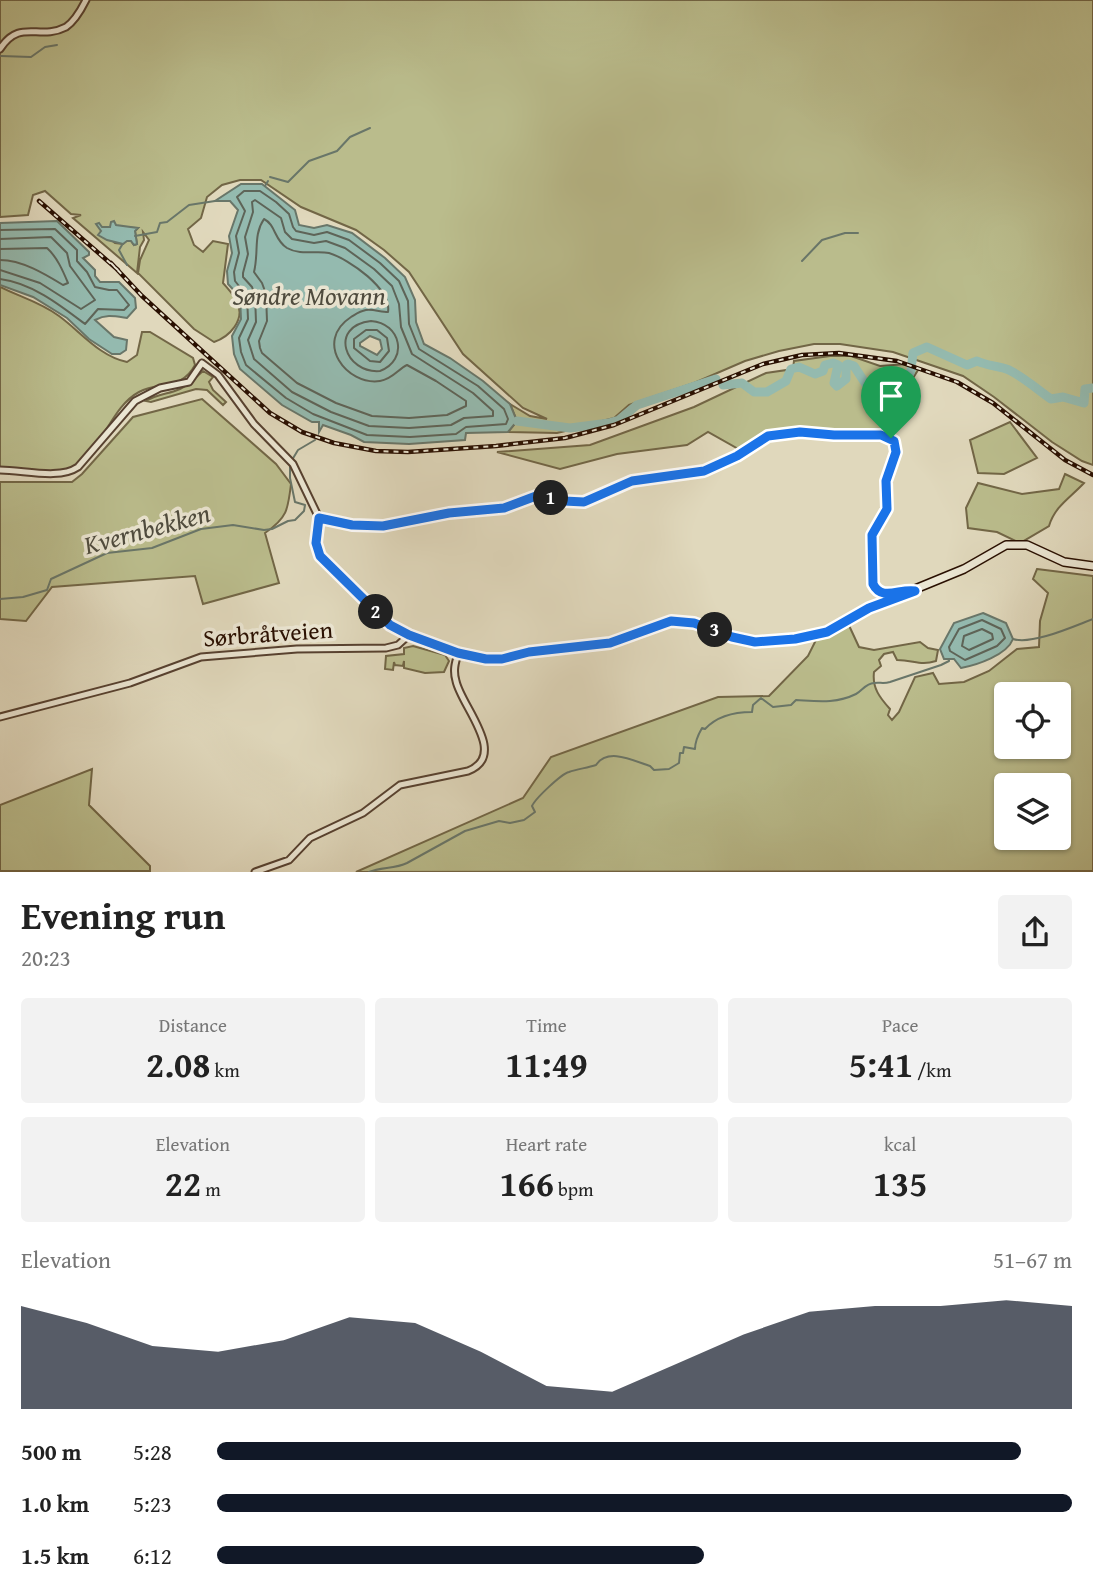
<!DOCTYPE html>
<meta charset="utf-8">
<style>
body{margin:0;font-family:"Gentium Book Plus",serif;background:#f2f2f2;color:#222;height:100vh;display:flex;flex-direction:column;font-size:26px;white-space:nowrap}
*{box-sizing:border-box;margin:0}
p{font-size:23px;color:#767676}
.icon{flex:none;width:38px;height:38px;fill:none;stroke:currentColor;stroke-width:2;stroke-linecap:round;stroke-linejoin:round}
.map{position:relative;height:872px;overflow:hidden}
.panel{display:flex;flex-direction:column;background:#fff;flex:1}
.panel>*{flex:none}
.tools{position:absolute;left:994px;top:682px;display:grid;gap:14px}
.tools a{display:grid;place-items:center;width:77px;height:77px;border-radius:7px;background:#fff;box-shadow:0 2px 5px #0004;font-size:35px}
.pin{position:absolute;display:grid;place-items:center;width:60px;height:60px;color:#fff;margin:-72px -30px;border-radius:50% 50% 50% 0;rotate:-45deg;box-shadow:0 0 7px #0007}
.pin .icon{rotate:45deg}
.km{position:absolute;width:35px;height:35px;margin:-18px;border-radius:50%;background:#222;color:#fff;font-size:19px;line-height:35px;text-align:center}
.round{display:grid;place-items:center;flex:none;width:74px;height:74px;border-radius:7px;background:#f2f2f2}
.overview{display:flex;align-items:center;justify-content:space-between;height:119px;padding:0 21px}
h1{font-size:38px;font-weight:600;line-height:52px}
.metrics{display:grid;grid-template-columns:repeat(3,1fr);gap:10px;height:119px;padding:7px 21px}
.metrics div{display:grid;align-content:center;border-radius:7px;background:#f2f2f2;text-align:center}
.metrics b{font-size:35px;font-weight:600}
.metrics small{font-size:19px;font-weight:400}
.metrics p{font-size:19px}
.chart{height:196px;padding:14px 21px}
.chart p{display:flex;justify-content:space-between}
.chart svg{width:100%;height:126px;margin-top:7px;fill:#111827;opacity:.7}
ul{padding:0 21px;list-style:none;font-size:23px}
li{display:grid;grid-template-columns:112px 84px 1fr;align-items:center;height:52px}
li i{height:18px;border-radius:9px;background:#111827}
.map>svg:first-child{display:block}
</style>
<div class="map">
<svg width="1093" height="872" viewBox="0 0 1093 872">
<rect width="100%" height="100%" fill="#e0d8bc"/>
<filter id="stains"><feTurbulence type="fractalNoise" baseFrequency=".00286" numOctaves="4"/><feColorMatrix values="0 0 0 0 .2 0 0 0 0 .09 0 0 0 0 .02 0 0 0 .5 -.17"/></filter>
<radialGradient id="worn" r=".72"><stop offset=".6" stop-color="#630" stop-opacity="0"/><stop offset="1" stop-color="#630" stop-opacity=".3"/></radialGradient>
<path fill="#babc8c" stroke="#726646" stroke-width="2" fill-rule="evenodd" d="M0,0H1093V465L1082,461L1052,442L994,397L963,376L893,352L840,344H814L779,351L745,361L694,383L629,405L614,418L585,425L587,426L557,433L508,432L517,421L510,404L530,416L547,419L523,408L463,354L409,272L384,250L356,230L301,207L261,180H240L222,185L207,197L201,218L188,229L194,245L203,252L213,241L228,244L223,283C228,289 234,295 237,302C246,320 229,337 214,342L194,329L138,273L140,260L149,240L143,232L144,240L140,247L137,273L73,218L81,215L71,214L45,191L33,195L28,215L0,217ZM102,227L138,228L135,231L137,244L134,245L131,241H126L123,244L115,243L101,231Z
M0,287C20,297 40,302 59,316C81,332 99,356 127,362L137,355L142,332H150L193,358L195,365C182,390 160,381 139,392C109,408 102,455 70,468C50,476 22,468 0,470Z
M830,356H851L880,366L907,364L918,370L908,386L911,389L890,427C873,432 854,435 836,434C812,433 782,425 759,437C753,440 747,447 742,451L708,432L687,445L617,454L560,469L497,452L590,445L694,407L766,373L793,369L794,361Z
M203,371L213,377L209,382L213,390L226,402L223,405L207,390L196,389L151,402L146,401C157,394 169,394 180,389C189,385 195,378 203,371Z
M202,399L276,464L291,484C288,510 287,518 265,533L279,583L203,604L195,576L52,587L26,621L0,619V482H72L82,474L133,417Z
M1010,422L1037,458L1004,474L978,473L970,440Z
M1065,474L1084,483C1070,498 1055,506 1049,526L1020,543L997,532L968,528L966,508L978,483L1022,494L1059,489Z
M1037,569L1093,576V871L356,872L523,798L551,757L718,697L769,696L808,656L819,634L846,619L859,647L874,650L920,642L928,648L938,650L936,661C920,666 914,660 897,660L893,652L884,654L879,660L881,666L874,672C872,688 880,698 890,709L888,715L892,720L899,712L915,677L933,673L939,684L964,682L989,671L1017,649L1039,647L1040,621L1048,593L1033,579ZM1006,695H1059V747H1006ZM1006,786H1059V838H1006Z
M413,646L445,655L449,661L444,672L425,673L404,668V661L403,666L395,665L394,662L393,670L385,669L386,656L404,654V648Z
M92,769L89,805L150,866V871H0V805Z"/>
<path fill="#94baaf" stroke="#697669" stroke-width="2" fill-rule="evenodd" d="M241,184H262L295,210L299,225L314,228L327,225L352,233L385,258L405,277L415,300L416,322L424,344L450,358L483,381L510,404L517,421L508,432L466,433L465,440L409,444L364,442L351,435L323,425L319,432V422H312L282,405L240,369L234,354L232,336L241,319L240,297L228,284L227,271L232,253L229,236L238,210L230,201H215ZM370,336L380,340L382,349L377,355L360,346V343Z
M57,221L89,252V255L83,258L95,270V276L100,282H119L135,298L136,308L127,318C114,316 106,314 95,320L114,337L127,340L126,350L120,354H112L89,339L67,318L33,297L0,285V223Z
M114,221L116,225L138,228L135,231L137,244L134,245L131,241H127L123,244L107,240L98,235L101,231L96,224L99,223L102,227H110L111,222Z
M983,613L1006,623L1013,639C1007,655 977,665 961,668L954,659H944L940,649L954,623Z"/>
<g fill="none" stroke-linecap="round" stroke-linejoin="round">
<path stroke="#5e6458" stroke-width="2" d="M244,191H260L276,202L289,214L293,227L296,231L314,235L327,232L349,240L380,263L399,281L408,301L409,324L419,349L478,386L504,409L508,419L506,424L466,427L456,434L410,437L367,435L313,414L286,398L246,365L241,352L239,338L248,319L247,296L235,281L234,272L239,253L236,236L245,211L237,197Z
M255,200L281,218L285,232L292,239L314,243L326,241L345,248L374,269L392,286L399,304L401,327L412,354L473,393L493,411V416L464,418L451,425L409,428L369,426L331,412L292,392L254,359L248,340L256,322L255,295L252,287L243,277V273L248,254L245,237L253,212L252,202Z
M264,219C276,225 274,240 287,248C301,256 316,250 329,253C349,259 392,289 388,312C381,312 373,309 366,310C360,311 356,314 351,317C313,342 347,386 380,381C393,379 398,369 407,365L436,381L466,401V406L447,415L409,418L372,416L336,403L297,383L262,353L260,348L259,341L267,321L266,294L262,283L254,272C259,252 253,235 264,219Z
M0,230L55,229L77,250V261L87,272L95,287L109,290H117L129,305L124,310L98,309L85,324C60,305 32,283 0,279
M0,239L51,237L67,253L70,266L95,300L81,309L40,283L0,270
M0,249L47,248C57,257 63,271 68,283L63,285C45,274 22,260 0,260
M371,321C401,323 409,360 380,371C345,374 328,326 371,321Z
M366,330H377L387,338L389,351L380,362L370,361L354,348V339Z
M982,620L1001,629L1005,638L997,646L965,660L950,651L949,647L959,629Z
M982,629L992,634L993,639L969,650L962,646L964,636Z"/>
<path stroke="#697669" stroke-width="2" d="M1,56L31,57L45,47L57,45
M270,177L288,182L309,161L337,151L350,137L370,128
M265,186L268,181
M135,236L157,232L160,223L167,222L189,205L215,201
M122,245L119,250L127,265
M802,261L822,240L845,233H858
M292,460L298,450L315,440
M0,599L23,597L47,590L51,579L107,553L152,548L201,529L233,525L264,530L272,529L288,521L295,520L304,511L305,505L295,502L290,478V465
M1013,639C1032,645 1072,627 1093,619
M369,872C381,867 395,869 407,863L465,831L499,821L510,823L524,820L535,812L532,806C535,799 561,774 569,772C577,769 587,768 596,765C608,747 634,761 650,766L654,770L669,769L679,763L680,753H683L684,747L695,749C695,743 698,735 702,728L705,729C718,715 738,712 752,712L753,705L761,698L773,707L791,705L796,700C816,701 836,704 856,694C862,691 866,683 874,683C880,682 883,684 890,682L941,665L949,661V659"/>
<path stroke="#94baaf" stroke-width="9" d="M912,362L913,353L927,347L967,365L977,361C988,366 999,366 1009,370C1025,378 1038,390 1051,399L1063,397L1084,403L1085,389L1093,388
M723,385L742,383L754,392H767L786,381L791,369L799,367L815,374L823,371L825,365L833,363L838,365L834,383L837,386L846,379V365L848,364L854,366L871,392L890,395L910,373L912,367
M517,421L570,428L609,423L619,420L637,405L716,379"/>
<g stroke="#574130" stroke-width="9">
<path id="street" d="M0,49C20,18 39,41 66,27C75,21 81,10 86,0
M0,470C24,470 59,480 78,467L135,401L160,388L189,382L202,363L218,375L254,424L293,464L319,518L316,543L320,556L390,625L409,635L398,645L386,648L297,649L201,657L130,683L0,717
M319,518L352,525L383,526L449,513L504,508L536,496L580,503L632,481L704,471L737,456L772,435L800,432L834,435H876L891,438L896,448L886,481L887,509L872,535L873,584C880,598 892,593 905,591
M255,872L289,860L310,838L363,813L400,785L468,771C509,755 461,706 456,681C453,671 455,663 458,654"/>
</g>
<g stroke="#290f01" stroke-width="10">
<path id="secondary" d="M409,635L465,656L497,659L529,652L610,643L671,621L694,623L748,641H783L827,632L869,608L964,569L1006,545H1027L1064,562L1093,566"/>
</g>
<use href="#street" stroke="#ebe6d3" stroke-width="5"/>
<use href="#secondary" stroke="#ebe6d3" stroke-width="7"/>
<g stroke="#290f01" stroke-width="4.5">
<path id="rail" d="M39,201L118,270
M111,263L142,296L270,413L302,432L334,443L376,451L408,452L496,446L565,438L614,425L763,364L802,355L839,353L897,361L957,382L993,403L1065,460L1093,475"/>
</g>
<use href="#rail" stroke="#ebe6d3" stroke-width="2" stroke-dasharray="5" stroke-linecap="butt"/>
</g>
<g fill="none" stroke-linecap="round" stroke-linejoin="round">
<g stroke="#fff" stroke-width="14">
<path id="route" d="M800,432L834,435H881L894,441L896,452L886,481L887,509L872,535L873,584C882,602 900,588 915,591L869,608L827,632L795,639L755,642L732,637L694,623L671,621L610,643L529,652L502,659H486L458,653L409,635L390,625L320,556L316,543L319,518L352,525L383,526L449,513L504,508L536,496L564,501L584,502L632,481L704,471L737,456L768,436Z"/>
</g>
<use href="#route" stroke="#1a73e8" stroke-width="9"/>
</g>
<g text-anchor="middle" stroke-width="7" stroke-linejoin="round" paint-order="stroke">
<g font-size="24" fill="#290f01" stroke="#ebe6d3">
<text transform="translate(268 634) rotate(-4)" y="8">Sørbråtveien</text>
</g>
<g font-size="26" font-style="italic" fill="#4e4b3e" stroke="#ebe6d3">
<text x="309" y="305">Søndre Movann</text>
<text transform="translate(147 529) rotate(-15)" y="9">Kvernbekken</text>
</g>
</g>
<rect width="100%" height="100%" filter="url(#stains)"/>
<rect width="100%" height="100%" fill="url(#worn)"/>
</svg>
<div class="tools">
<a><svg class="icon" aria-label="locate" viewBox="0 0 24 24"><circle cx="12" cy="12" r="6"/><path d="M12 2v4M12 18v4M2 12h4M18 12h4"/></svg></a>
<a><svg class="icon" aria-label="layers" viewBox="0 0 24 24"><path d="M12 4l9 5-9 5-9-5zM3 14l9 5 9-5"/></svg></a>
</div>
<div class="pin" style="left:891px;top:438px;background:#1e9e55"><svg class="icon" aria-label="arrive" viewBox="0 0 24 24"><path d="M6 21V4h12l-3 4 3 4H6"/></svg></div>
<b class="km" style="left:551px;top:498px">1</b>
<b class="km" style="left:376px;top:612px">2</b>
<b class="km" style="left:715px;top:630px">3</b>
</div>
<section class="panel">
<div class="overview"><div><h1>Evening run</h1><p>20:23</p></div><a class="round"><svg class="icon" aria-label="share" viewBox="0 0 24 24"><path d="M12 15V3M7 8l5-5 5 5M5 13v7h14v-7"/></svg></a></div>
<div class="metrics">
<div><p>Distance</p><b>2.08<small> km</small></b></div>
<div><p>Time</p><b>11:49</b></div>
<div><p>Pace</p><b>5:41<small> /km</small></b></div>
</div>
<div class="metrics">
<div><p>Elevation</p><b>22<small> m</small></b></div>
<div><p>Heart rate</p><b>166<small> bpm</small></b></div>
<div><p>kcal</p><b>135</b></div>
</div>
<div class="chart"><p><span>Elevation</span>51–67 m</p>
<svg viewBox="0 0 160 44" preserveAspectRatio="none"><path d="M0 44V8L10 14L20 22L30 24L40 20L50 12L60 14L70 24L80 36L90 38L100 28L110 18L120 10L130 8L140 8L150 6L160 8V44z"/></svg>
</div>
<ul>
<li><b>500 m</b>5:28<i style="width:94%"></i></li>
<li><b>1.0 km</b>5:23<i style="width:100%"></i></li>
<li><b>1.5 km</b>6:12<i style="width:57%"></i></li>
</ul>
</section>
